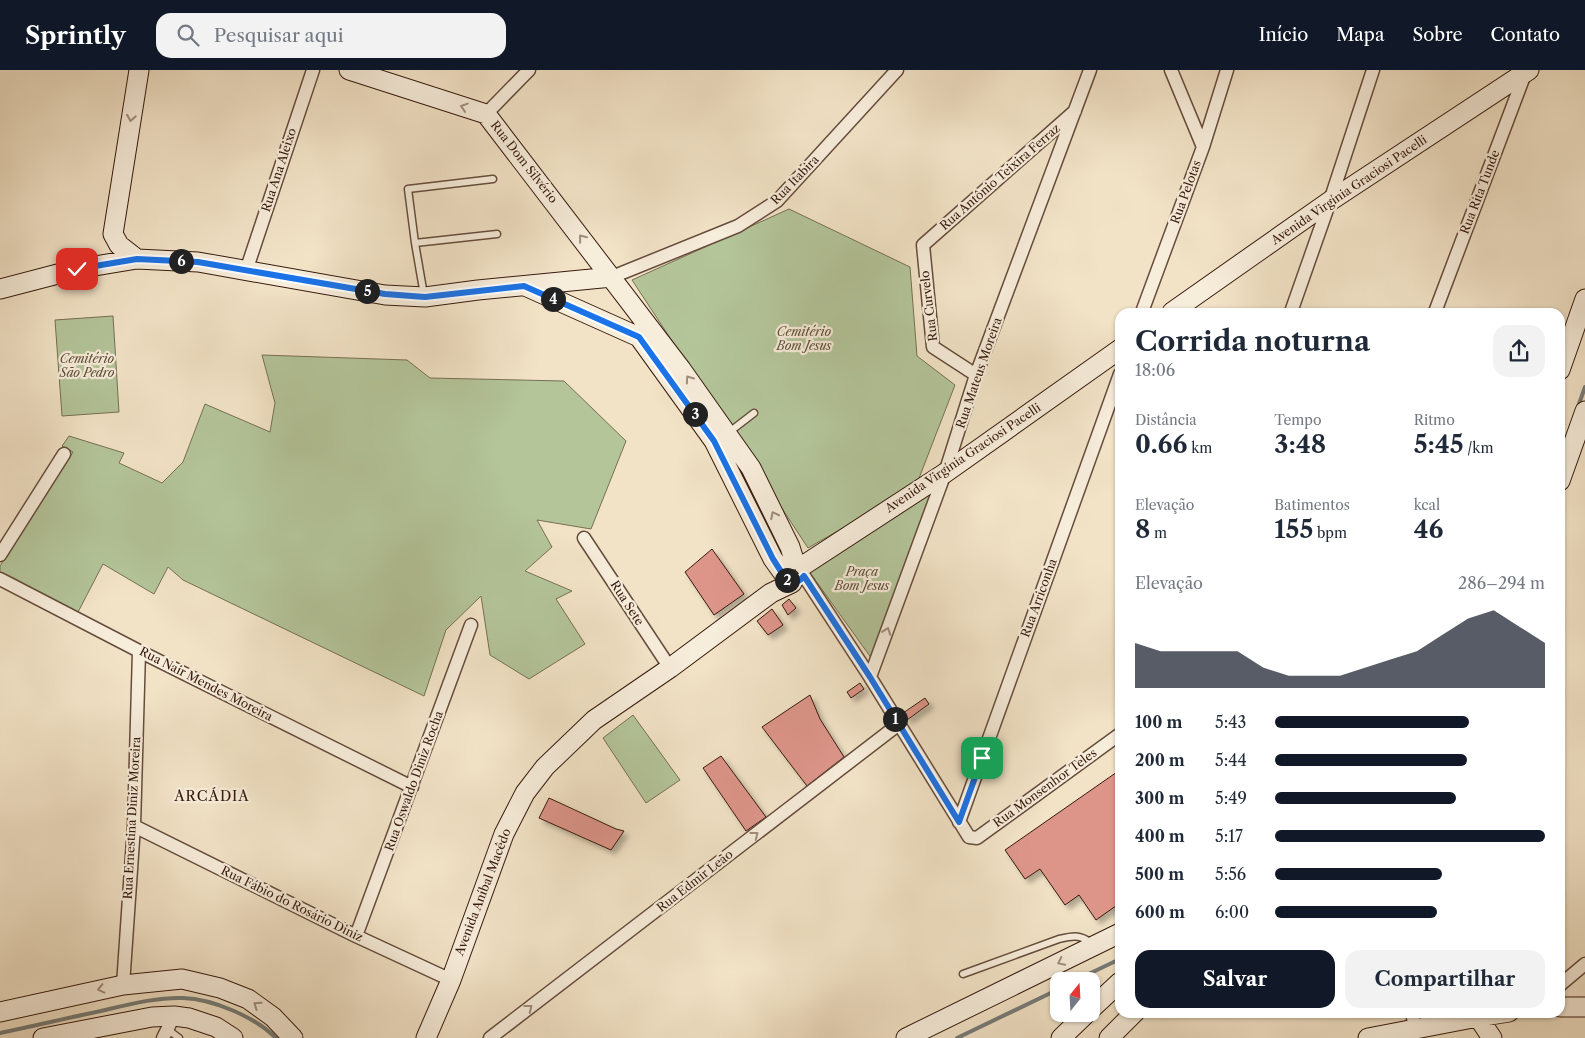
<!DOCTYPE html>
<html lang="pt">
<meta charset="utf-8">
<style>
body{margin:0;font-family:"Libre Caslon Text",serif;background:#f2f2f3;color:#1f2937;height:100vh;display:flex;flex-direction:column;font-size:19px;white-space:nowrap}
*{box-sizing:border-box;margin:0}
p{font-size:16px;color:#747a83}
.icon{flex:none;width:28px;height:28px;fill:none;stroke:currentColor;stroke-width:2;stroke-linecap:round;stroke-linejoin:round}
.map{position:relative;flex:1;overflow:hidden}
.drawer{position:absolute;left:1115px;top:238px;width:450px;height:710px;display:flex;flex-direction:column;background:#fff;border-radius:15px;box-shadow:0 1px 4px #0004}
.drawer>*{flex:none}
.needle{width:32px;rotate:18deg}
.buttons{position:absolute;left:1050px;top:902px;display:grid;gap:10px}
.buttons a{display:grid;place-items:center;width:50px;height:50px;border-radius:10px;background:#fff;box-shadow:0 1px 4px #0004;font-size:25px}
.pin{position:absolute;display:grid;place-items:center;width:42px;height:42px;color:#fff;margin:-21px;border-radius:10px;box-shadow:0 2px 8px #0006}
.km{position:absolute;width:25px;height:25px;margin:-12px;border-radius:50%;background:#222;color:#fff;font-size:14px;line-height:25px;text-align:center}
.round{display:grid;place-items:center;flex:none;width:52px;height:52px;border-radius:15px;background:#f2f2f3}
.summary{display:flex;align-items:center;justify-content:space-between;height:85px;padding:0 20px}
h1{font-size:28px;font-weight:700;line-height:38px}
.metrics{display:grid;grid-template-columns:repeat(3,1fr);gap:8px;height:85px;padding:5px 20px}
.metrics div{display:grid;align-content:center}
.metrics b{font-size:25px;font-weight:700}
.metrics small{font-size:14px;font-weight:400}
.metrics p{font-size:14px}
.chart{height:140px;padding:10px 20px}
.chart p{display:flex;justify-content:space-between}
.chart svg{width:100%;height:90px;margin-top:5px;fill:#111827;opacity:.7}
.cta{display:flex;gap:10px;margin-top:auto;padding:10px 20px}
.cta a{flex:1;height:58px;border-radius:15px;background:#111827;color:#fff;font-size:20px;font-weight:700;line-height:58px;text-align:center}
.cta a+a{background:#f2f2f3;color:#1f2937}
ul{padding:0 20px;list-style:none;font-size:16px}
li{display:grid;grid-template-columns:80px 60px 1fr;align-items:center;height:38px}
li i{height:12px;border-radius:6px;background:#111827}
header{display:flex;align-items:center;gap:30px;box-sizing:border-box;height:70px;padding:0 25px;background:#111827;color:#fff}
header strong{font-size:24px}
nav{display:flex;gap:28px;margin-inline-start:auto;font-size:18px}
.search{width:350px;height:45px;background:#f2f2f3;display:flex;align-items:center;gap:12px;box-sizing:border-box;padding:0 18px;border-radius:15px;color:#747a83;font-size:19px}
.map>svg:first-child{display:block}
</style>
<header>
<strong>Sprintly</strong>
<div class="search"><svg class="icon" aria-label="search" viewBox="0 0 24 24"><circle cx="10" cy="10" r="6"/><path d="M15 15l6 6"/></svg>Pesquisar aqui</div>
<nav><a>Início</a><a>Mapa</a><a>Sobre</a><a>Contato</a></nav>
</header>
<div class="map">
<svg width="1585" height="968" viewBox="0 0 1585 968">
<defs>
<filter id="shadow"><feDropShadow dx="4.5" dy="4.5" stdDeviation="2.5" flood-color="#0004"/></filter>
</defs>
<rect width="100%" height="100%" fill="#f2e3c7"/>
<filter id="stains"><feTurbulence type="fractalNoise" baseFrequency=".004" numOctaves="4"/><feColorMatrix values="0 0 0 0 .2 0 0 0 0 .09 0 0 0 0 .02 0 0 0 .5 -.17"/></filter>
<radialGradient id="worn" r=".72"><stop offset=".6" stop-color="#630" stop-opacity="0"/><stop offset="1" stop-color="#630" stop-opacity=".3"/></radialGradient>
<path fill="#b4c59a" stroke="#767054" d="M789,139L910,197L917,286L955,315L916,416L808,478L632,210Z
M113,246L119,342L62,346L55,250Z
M262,285L407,290L430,308L564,311L626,371L591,459L537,450L552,477L525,501L572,521L556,529L585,574L529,609L490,585L481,526L446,560L424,626L183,510L168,497L154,524L103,494L77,544L0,505V496L73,382L62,376L69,366L124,383L119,393L162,413L183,392L205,334L270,362L275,333Z
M936,413L872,589L808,500Z
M633,645L680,710L646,733L603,668Z"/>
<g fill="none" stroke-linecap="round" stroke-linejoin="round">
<path stroke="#757b78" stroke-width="4" d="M1578,337L1585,317
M1074,911L1120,889
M0,963C34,956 67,948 101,941C127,935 156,927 183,928C213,929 255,947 276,968
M957,968L1059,919"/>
</g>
<path fill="#dd958a" stroke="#371a0d" filter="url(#shadow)" d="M712,479L744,524L714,545L685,502Z
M789,529L796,538L788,545L782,535Z
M772,539L783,555L768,565L757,551Z
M860,613L864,619L851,628L847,622Z
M810,625L820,649L844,687L807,716L762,657Z
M925,628L929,634L907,650L903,643Z
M721,686L766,747L746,761L703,698Z
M1117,702L1120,706V833L1096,850L1079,825L1065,835L1040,799L1025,809L1005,780Z
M549,728L616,759L624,761L611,780L539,748Z"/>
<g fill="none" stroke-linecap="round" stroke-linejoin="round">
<g stroke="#664c3c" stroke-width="9">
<path id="lane" d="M415,173L497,164
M424,225L415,173L408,119L493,109
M728,363L754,343
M963,904L1059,869C1072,866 1080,864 1091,873
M167,959L179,968"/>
</g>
<g stroke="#664c3c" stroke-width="15">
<path id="street" d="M1171,0L1203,77
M486,44L529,0
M246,201L313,0
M612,207L738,156L777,131L897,0
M1142,242L1203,77L1227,0
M1291,242L1330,131L1373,0
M1435,242L1526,1
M976,305L933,277L923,175L1075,41
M584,468L670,598
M0,485L64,384
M804,506L870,607L969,767L977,768L1120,664
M0,509L139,581L412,717
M870,607L945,403L976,305L1090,0
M959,752L1120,304
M134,756L356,866L451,910
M356,866L471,555
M123,915L134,756L139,581
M1560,915L1585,894
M1412,942L1415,959
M163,968L174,946
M490,968L899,654"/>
</g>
<g stroke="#371a0d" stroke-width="21">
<path id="secondary" d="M349,0L486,44L681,299L751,398L790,477L794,490
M137,189L119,175L113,164L139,0
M525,216L639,267L714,371L773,489L783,503
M0,219L77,199L137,189L198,192L385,225L425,227L478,220L612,207
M1172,242L1330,131L1529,0
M1560,300L1585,229
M1560,411L1585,341
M804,495L945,403L1120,279
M1560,937H1585
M1091,939L1120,912
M0,942L123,915L182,909L220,918L248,929L273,947L293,968
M1478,947L1492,968
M43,968L152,947L174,946L189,948L216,957L233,968
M426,968L451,910L504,764L525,723L545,697L594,650L670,598L771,523L792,513
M906,968L1120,863
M1061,968L1086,944
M1109,968L1135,942
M1368,968L1478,947L1509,942"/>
</g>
<use href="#lane" stroke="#f7eddb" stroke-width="6"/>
<use href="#street" stroke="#f7eddb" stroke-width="12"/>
<use href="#secondary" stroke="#f7eddb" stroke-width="19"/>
</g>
<defs><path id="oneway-chevron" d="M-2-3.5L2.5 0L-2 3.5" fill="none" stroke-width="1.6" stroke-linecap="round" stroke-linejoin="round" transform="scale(1.25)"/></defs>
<g stroke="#a18e7e">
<use href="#oneway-chevron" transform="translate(464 37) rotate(-162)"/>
<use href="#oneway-chevron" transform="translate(131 48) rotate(99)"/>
<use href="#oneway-chevron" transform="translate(582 168) rotate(-128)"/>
<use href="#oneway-chevron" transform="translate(689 309) rotate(-125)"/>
<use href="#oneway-chevron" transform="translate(774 445) rotate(-117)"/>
<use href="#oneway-chevron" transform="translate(887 561) rotate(-70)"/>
<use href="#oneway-chevron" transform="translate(755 765) rotate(-38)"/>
<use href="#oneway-chevron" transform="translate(1061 892) rotate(154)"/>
<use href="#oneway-chevron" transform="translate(101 919) rotate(167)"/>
<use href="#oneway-chevron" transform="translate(257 935) rotate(-145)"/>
<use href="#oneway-chevron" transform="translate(529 938) rotate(-38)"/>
</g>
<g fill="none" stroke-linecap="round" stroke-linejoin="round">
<g stroke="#fff" stroke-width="10">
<path id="route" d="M77,199L137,189L198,192L385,224L425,227L524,216L639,267L714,371L773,489C780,499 790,523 804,506L870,607L959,752L982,688"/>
</g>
<use href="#route" stroke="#1a73e8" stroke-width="6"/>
</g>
<g text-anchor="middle" stroke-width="4.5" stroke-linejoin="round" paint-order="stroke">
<g font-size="12" fill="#371a0d" stroke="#f7eddb">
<text transform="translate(524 92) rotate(52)" y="4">Rua Dom Silvério</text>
<text transform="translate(279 100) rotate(-72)" y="4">Rua Ana Aleixo</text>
<text transform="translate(1000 107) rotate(-41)" y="4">Rua Antônio Teixira Ferraz</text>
<text transform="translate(795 110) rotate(-46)" y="4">Rua Itabira</text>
<text transform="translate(1349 120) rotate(-34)" y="4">Avenida Virgínia Graciosi Pacelli</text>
<text transform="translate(1186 122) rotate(-70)" y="4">Rua Pelotas</text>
<text transform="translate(1480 122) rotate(-69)" y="4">Rua Rita Tunde</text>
<text transform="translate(929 236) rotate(-97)" y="4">Rua Curvelo</text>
<text transform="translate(979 303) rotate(-71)" y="4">Rua Mateus Moreira</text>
<text transform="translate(963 388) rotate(-34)" y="4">Avenida Virgínia Graciosi Pacelli</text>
<text transform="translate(1039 528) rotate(-70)" y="4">Rua Arriconha</text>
<text transform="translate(627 533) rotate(57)" y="4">Rua Sete</text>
<text transform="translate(206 614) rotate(27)" y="4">Rua Nair Mendes Moreira</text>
<text transform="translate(414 711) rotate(-70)" y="4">Rua Oswaldo Diniz Rocha</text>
<text transform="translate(1045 718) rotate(-36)" y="4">Rua Monsenhor Teles</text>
<text transform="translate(132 748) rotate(-87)" y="4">Rua Ernestina Diniz Moreira</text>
<text transform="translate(695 811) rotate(-38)" y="4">Rua Edmir Leão</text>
<text transform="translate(483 822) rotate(-69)" y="4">Avenida Aníbal Macêdo</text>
<text transform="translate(292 834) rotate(26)" y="4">Rua Fábio do Rosário Diniz</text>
</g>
<g font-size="12" font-style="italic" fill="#5c4d37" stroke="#f7eddb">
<text x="804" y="266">Cemitério<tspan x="804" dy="14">Bom Jesus</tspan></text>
<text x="87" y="293">Cemitério<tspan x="87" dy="14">São Pedro</tspan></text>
<text x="862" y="506">Praça<tspan x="862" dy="14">Bom Jesus</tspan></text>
</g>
<g font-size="14" letter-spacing="1" fill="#371a0d" stroke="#f7eddb">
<text x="212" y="731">ARCÁDIA</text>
</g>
</g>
<rect width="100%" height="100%" filter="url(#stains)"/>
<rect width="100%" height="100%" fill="url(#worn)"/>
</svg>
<div class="buttons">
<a><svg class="needle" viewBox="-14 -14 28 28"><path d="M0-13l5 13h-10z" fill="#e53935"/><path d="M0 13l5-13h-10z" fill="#747a83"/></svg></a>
</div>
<div class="pin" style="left:982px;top:688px;background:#1e9e55"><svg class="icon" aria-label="arrive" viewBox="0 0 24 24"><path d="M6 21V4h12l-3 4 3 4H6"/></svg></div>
<div class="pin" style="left:77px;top:199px;background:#d93025"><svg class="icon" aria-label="check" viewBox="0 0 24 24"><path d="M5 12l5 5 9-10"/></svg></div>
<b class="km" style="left:895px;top:649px">1</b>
<b class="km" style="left:787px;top:510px">2</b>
<b class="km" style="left:695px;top:344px">3</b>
<b class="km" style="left:553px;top:229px">4</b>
<b class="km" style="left:367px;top:221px">5</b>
<b class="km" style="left:181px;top:191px">6</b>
<section class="drawer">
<div class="summary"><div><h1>Corrida noturna</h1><p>18:06</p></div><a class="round"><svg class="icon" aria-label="share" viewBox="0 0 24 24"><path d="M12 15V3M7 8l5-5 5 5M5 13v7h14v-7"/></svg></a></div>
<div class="metrics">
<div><p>Distância</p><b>0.66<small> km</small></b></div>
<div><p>Tempo</p><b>3:48</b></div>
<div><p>Ritmo</p><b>5:45<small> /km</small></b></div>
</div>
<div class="metrics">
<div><p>Elevação</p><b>8<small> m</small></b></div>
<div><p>Batimentos</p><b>155<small> bpm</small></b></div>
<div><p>kcal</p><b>46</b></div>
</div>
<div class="chart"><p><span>Elevação</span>286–294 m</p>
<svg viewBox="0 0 160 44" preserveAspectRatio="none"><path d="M0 44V22L10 26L20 26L30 26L40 26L50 34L60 38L70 38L80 38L90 34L100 30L110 26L120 18L130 10L140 6L150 14L160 22V44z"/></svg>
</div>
<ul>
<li><b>100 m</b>5:43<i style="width:72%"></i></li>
<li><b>200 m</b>5:44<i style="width:71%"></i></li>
<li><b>300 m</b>5:49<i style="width:67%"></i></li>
<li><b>400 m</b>5:17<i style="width:100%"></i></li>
<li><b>500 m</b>5:56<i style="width:62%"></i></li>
<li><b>600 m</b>6:00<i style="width:60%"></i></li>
</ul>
<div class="cta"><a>Salvar</a><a>Compartilhar</a></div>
</section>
</div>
